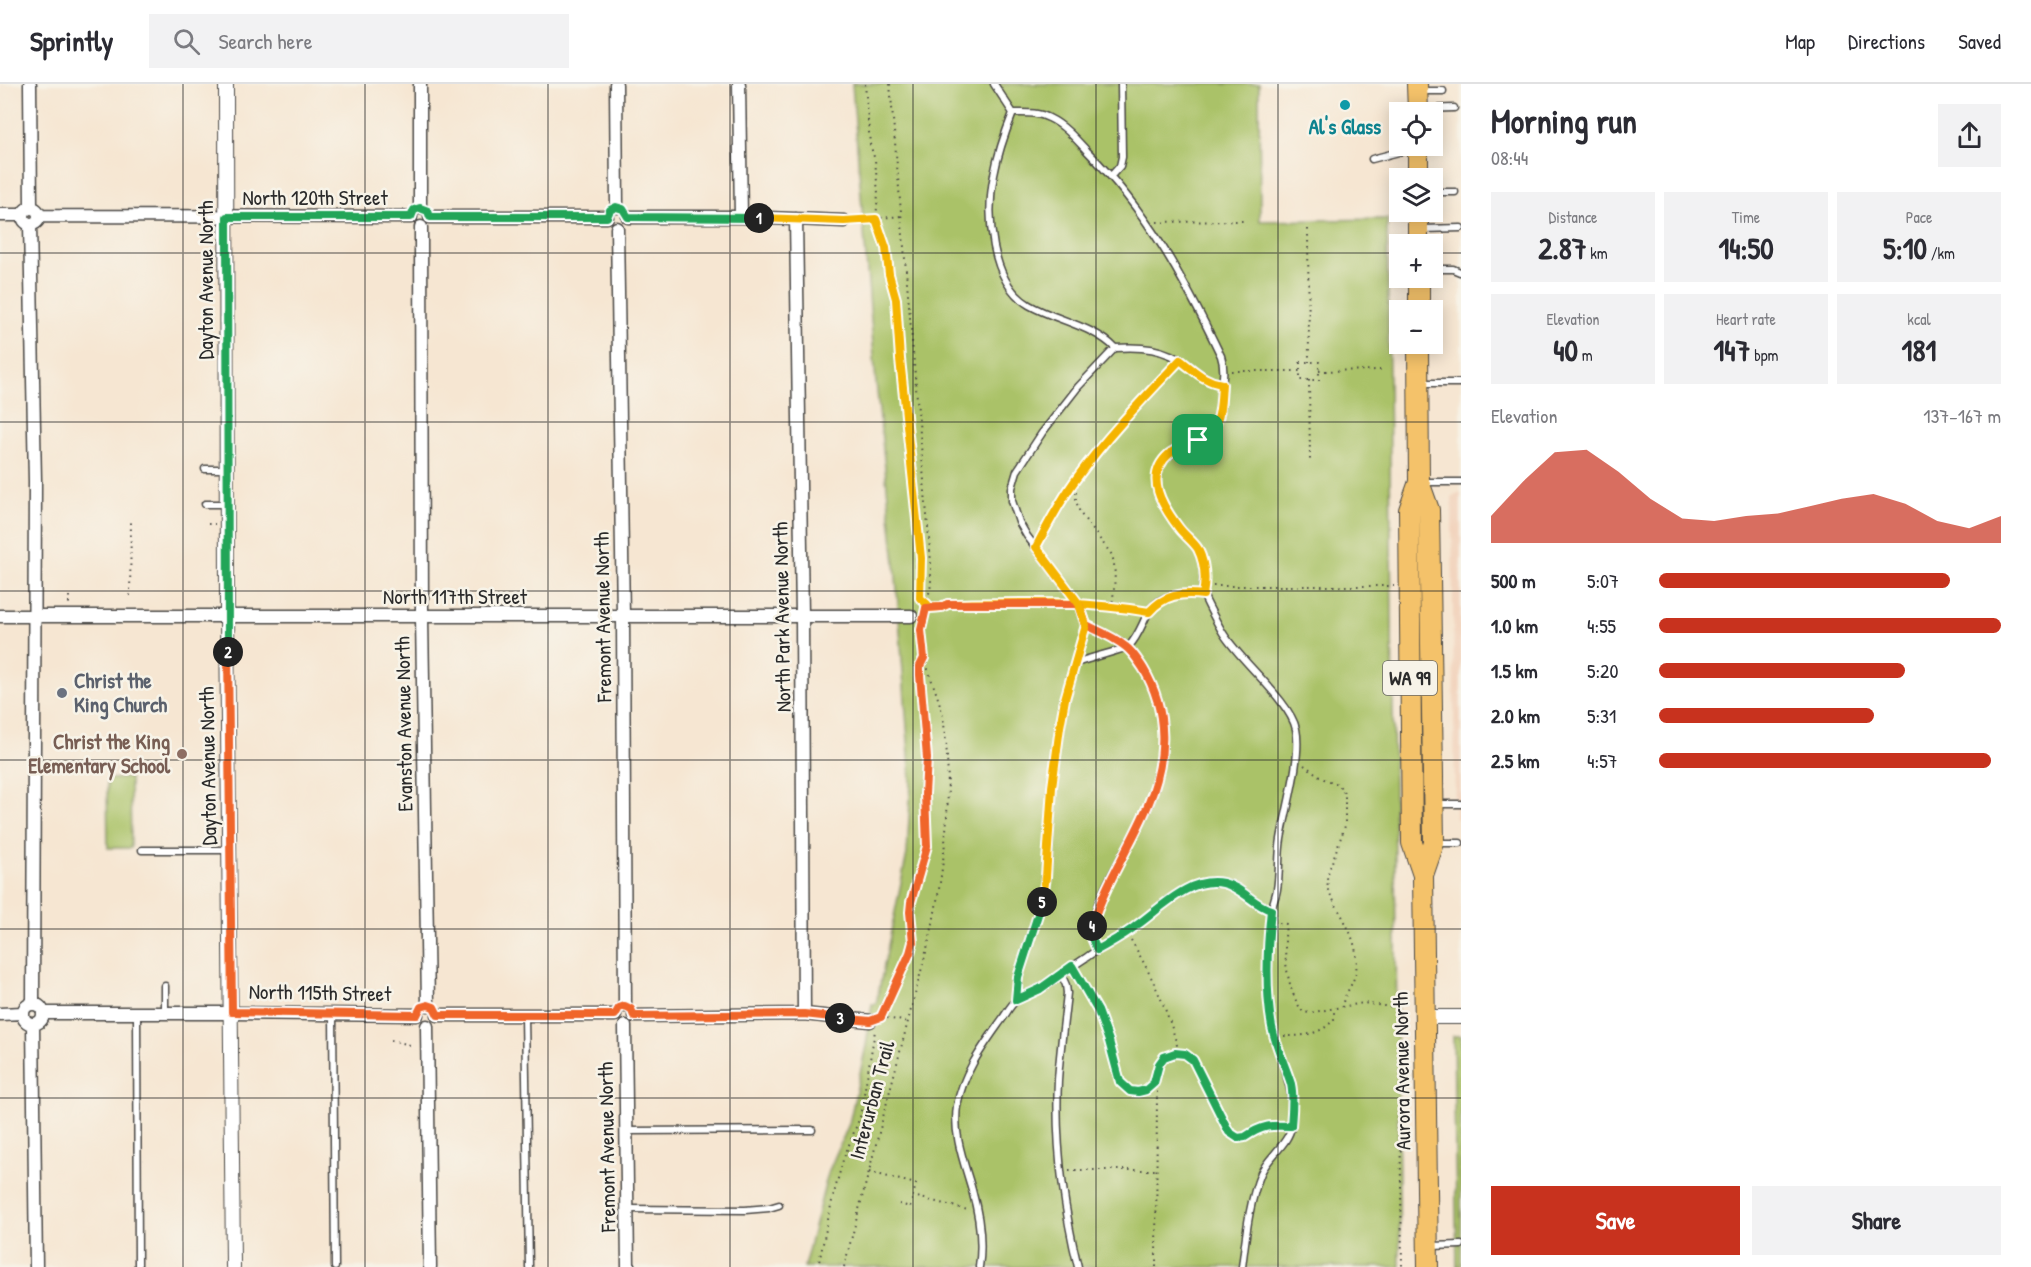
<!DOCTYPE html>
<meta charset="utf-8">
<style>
body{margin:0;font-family:"Patrick Hand",sans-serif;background:#f2f2f3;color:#2b2b33;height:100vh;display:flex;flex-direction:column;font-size:22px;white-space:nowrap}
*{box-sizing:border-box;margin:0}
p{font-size:20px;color:#7c7c81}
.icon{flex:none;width:33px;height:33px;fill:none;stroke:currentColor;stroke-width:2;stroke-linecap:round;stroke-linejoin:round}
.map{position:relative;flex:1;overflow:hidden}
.sheet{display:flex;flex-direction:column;background:#fff;width:570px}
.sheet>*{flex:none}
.tools{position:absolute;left:1389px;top:18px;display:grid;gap:12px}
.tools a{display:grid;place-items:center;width:54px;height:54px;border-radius:0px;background:#fff;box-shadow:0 3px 15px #0003;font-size:30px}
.pin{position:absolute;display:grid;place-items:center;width:51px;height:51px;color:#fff;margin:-26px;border-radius:12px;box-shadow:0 3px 9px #0006}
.km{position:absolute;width:30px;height:30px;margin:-15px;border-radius:50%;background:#222;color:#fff;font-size:16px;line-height:30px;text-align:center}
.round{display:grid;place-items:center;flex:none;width:63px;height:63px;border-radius:0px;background:#f2f2f3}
.overview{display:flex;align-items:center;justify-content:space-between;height:102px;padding:0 30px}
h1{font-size:33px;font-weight:700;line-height:45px}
.metrics{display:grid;grid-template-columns:repeat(3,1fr);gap:9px;height:102px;padding:6px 30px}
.metrics div{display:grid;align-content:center;border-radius:0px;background:#f2f2f3;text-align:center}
.metrics b{font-size:30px;font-weight:700}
.metrics small{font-size:16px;font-weight:400}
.metrics p{font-size:16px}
.chart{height:168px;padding:12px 30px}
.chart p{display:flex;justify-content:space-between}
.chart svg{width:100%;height:108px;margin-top:6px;fill:#c8321e;opacity:.7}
.primary-button{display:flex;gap:12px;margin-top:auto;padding:12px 30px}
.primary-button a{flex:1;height:69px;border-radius:0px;background:#c8321e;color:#fff;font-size:24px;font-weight:700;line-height:69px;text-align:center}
.primary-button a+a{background:#f2f2f3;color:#2b2b33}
ul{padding:0 30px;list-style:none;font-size:20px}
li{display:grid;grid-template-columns:96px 72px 1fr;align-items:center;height:45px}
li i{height:15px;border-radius:8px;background:#c8321e}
header{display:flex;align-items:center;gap:36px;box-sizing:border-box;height:84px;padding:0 30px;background:#fff;border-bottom:2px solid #e1e1e2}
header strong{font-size:28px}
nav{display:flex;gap:33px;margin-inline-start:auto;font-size:21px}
.search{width:420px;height:54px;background:#f2f2f3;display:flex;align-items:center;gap:15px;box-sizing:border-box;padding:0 21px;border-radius:0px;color:#7c7c81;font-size:22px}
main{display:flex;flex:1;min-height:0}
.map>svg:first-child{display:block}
</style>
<header>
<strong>Sprintly</strong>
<div class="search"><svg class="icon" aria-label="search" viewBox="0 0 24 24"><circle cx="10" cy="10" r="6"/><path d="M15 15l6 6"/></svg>Search here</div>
<nav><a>Map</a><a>Directions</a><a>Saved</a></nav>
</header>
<main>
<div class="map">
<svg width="1461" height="1183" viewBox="0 0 1461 1183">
<rect width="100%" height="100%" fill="#f7f3e8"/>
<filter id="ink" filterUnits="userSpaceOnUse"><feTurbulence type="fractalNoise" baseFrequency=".0167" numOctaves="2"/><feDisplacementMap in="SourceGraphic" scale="12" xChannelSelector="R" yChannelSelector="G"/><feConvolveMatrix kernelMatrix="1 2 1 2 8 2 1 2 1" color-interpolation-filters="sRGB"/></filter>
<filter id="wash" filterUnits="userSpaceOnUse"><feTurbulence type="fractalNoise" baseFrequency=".008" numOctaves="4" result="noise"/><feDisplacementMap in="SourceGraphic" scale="24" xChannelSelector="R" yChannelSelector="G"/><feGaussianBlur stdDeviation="1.35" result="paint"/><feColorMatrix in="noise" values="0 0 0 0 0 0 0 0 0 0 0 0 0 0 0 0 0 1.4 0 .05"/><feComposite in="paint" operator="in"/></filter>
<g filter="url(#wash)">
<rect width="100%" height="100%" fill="#f6e6d2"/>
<path fill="#f2d4be" d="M1461,408V735H1455L1452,412Z"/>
<path fill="#aac268" stroke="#6a764a" stroke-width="1.5" d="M852,0H1259L1260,137L1387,135L1400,1183H804L828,1089L849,1040L866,962L872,920H876L907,770L911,698L895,479L876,298Z
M130,694L131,764H108L107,695Z
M1453,952H1461V1183H1457Z"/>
</g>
<g filter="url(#ink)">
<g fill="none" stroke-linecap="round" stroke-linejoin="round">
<g stroke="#494744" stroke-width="9">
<path id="service" d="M994,0L1013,29
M1420,7H1443
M1422,25L1454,24
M1013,29C1026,29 1038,28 1049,34C1064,41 1076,55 1087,67C1148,128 1184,195 1221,272C1225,284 1223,295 1221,307C1220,318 1221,332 1215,342C1200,369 1154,358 1157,402C1158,418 1171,434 1181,446C1186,452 1193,457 1198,465C1206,480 1203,493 1203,509C1203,513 1220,544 1223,549C1240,577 1290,617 1296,645C1302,672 1286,726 1281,755C1278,772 1280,788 1277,805C1276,812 1273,818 1272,824C1267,847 1268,872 1268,895C1268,913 1270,932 1274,950C1283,988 1296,1002 1291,1043C1289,1059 1268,1073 1261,1089C1249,1118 1246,1152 1242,1183
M1013,29C1005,49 998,69 994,91C986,130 990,198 1029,221C1055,236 1094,242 1115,264
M1372,75L1414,64
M1111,92L1120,82L1122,73L1121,0
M1432,108H1455
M1422,145L1461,144
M1432,185H1453L1460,188
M1422,299H1461
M205,385H226
M1423,398H1461
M205,420H227
M1086,541C1099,547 1114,553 1126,562C1138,572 1147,591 1153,604C1169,642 1163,683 1149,720C1133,758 1098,805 1091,844C1090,853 1093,859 1097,866
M1076,579C1085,575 1124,566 1129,562C1138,553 1142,540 1148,529C1160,510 1183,508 1203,511
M1438,720H1461
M1437,759H1460
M142,766H228
M1061,890L1066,901L1067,909C1064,938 1060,967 1058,996C1055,1060 1063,1121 1078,1183
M165,902V929
M1016,916L1018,893L1044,810L1048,777L1052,703L1060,643L1065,615L1086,541L1079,520L1027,452L1019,438L1012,417V404L1017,387L1042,349L1078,303L1115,264C1141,262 1164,264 1186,280C1198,288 1207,298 1222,300
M137,929L138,1183
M333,930L335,1183
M525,931L529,1183
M627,1047L812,1046
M628,1125L745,1126L769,1124L779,1121
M1432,1162L1461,1161
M979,1183C983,1158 979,1131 972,1106C964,1078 953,1051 957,1022C963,988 984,961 1003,934C1007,928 1012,919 1017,916C1025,910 1037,907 1045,901C1059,892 1073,882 1087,873C1099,864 1113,858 1126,849C1152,832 1178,801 1211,798C1240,796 1249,820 1271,826"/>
</g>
<g stroke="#494744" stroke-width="15">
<path id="minor" d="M30,0L31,124
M420,0V124
M616,0L617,123
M739,0L741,133
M23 132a8 8 0 1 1 16 0a8 8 0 1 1-16 0Z
M0,131H22
M39,132L411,133
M430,133H607
M628,133H741L844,137
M796,135L802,532L804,930
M30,140L35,397L33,919
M421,143L422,533L428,921
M617,144L623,532L625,922
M0,532H911
M23 930a10 10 0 1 1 20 0a10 10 0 1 1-20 0Z
M43,929H232L417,931
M0,930L23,929
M438,931H615
M634,932L804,930L870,937
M33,940L36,1183
M427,942L430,1183
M625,942L628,1183"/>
</g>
<g stroke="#494744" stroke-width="16">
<path id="tertiary" d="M226,0L227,532L233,1183
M1425,933H1461"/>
</g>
<g stroke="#494744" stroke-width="22">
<path id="trunk" d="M1417,0L1418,28
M1418,62V94
M1418,128V160
M1419,226V194
M1418,260L1419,398L1429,426L1434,759L1423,791
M1419,398L1409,426L1412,759L1423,791L1428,1183"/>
</g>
<path stroke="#494744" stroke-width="2" stroke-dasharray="1.5 4.5" stroke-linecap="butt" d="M865,0L870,60L875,76L878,109L876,136L886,164L889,190L896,215L900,275L921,474L920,514L927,520
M890,0L931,478V501L924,530
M857,136L902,132
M1157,138L1244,137
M1308,145L1309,278
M1300,278H1319V296H1300Z
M1232,287H1300
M1319,287L1381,286
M1309,296L1310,378
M1076,396V417L1080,429L1112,471C1117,488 1114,505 1112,522
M208,440H215
M1040,455C1076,390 1122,336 1174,283
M1213,502H1394
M69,512V520
M130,512L131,437
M1090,521L1138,526
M926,524L941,523L948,520H1066
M1304,681L1324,695L1338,700L1345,710V742L1327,792L1328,806C1341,832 1363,861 1355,891C1352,902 1344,911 1342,922
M1279,839L1286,840C1283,867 1286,906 1303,928L1309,929L1363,919L1398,924
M1131,856C1152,892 1169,928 1179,969
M1077,891L1098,927L1104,942L1120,998L1130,1007L1138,1008L1146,1006L1155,996
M882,931L890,911L911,869L913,858L910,828L911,818L927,762L925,710L927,674L920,591V582L924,575
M881,933L908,938
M1284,952C1303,952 1321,951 1334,935V924
M391,956L414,962
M1399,1004L1411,1003
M1400,1024L1402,1183
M1069,1086H1156
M869,1088L916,1100L913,1112L968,1126
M899,1120L910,1123L913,1112
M818,1183L832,1117L843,1076L860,1033L875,947
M844,1183L931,849C945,780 953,711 944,640C940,606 917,575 922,539
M1156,1183L1157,1002C1155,993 1157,981 1164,973C1175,967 1184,968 1193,976L1229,1048C1245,1060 1246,1049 1260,1043C1267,1041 1273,1041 1280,1042"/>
<use href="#service" stroke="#fff" stroke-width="6"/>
<use href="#minor" stroke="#fff" stroke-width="12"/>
<use href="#tertiary" stroke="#fff" stroke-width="14"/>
<use href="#trunk" stroke="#f4c26a" stroke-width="20"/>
</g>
</g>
<g fill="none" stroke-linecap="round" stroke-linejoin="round" filter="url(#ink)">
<g stroke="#fff" stroke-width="12">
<path id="split-1" d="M759,134L844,137L876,135L886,164L889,190L896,215L900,275L921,474L920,514L927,520L926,524L941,523L948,520C1015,519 1083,516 1149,528C1164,511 1181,508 1203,511C1206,495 1205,479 1198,465C1193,457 1185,452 1179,444C1163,423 1143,393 1169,370C1177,364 1189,360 1198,356"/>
</g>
<g stroke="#fff" stroke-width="12">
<path id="split-2" d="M228,568L227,133H411L414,126L420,124L428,127L430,133H607L610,126L616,123L623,125L628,133L759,134"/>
</g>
<g stroke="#fff" stroke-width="12">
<path id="split-3" d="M228,568L232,928L417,931L421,923L428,921L434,923L438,931H615L619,924L625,922L631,925L634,932L804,930L840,934"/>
</g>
<g stroke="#fff" stroke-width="12">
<path id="split-4" d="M840,934L870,937L881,933L910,869L913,858L910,828L911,818L927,762L925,710L927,674L920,591V582L924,574L921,546L926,524L941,523L948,520H1079L1086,541C1099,547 1114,553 1126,563C1133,568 1138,577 1143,584C1169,627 1167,676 1148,721C1131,762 1105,799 1092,842"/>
</g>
<g stroke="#fff" stroke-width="12">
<path id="split-5" d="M1042,818L1018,893L1016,916L1040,905L1072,882L1098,927L1109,957L1120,998L1130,1007L1138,1008L1146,1006L1154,999L1159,980L1164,973L1175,969L1185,970L1193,976L1229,1048L1238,1054L1245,1053C1263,1041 1270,1041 1291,1042C1292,1028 1294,1014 1291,1000C1285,981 1276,963 1272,943C1265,905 1267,864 1271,826C1253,821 1242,803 1223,799C1190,792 1161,824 1137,841C1125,851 1111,858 1097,866L1091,852L1092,842"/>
</g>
<g stroke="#fff" stroke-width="12">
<path id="split-6" d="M1042,818L1046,793L1052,703L1060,643L1065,615L1086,541L1079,520L1036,463C1048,440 1061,416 1076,395C1107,352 1144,314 1180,276C1194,286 1205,298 1222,300C1220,325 1223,343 1198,356"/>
</g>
<use href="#split-1" stroke="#f5b400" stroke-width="8"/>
<use href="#split-2" stroke="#22a559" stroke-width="8"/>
<use href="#split-3" stroke="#f0652b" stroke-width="8"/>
<use href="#split-4" stroke="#f0652b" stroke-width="8"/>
<use href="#split-5" stroke="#22a559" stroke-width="8"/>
<use href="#split-6" stroke="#f5b400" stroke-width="8"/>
</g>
<path fill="none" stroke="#2b2b2b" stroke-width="1.5" stroke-opacity="0.55" d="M183,0V1183M365,0V1183M548,0V1183M730,0V1183M913,0V1183M1096,0V1183M1278,0V1183M0,169H1400M1432,169H1461M0,338H1461M0,507H1461M0,676H1461M0,845H1461M0,1014H1461"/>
<circle fill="#0f9aa8" stroke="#f7f3e8" stroke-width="2" cx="1345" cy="21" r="6"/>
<circle fill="#6b7280" stroke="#f7f3e8" stroke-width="2" cx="62" cy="609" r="6"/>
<circle fill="#8d6e63" stroke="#f7f3e8" stroke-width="2" cx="182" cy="670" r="6"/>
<g text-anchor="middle" stroke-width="5" stroke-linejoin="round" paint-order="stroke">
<rect fill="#f7f3e8" stroke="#686764" stroke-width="1.5" x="1383" y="577" width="54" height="34" rx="4.5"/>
<g font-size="20" font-weight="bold" fill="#2b2b2b">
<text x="1410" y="601">WA 99</text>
</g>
<g font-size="21" font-weight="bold" fill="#0d838f" stroke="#f7f3e8">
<text x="1345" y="50">Al's Glass</text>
</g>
<g font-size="21" fill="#2b2b2b" stroke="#f7f3e8">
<text x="315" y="121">North 120th Street</text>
<text transform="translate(206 196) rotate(-90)" y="7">Dayton Avenue North</text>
<text x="455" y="520">North 117th Street</text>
<text transform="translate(603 533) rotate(-91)" y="7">Fremont Avenue North</text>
<text transform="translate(782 533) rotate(-91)" y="7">North Park Avenue North</text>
<text transform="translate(404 640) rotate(-91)" y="7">Evanston Avenue North</text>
<text transform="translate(208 682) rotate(-91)" y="7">Dayton Avenue North</text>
<text transform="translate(320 909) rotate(1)" y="7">North 115th Street</text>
<text transform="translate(1402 987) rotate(-91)" y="7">Aurora Avenue North</text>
<text transform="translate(872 1016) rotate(-75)" y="7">Interurban Trail</text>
<text transform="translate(607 1063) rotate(-91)" y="7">Fremont Avenue North</text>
</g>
<g font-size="21" font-weight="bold" fill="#5b616d" stroke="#f7f3e8" text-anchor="start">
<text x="74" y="604">Christ the<tspan x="74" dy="24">King Church</tspan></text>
</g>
<g font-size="21" font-weight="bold" fill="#785e54" stroke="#f7f3e8" text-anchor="end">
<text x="170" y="665">Christ the King<tspan x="170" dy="24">Elementary School</tspan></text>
</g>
</g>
</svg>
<div class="tools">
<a><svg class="icon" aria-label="locate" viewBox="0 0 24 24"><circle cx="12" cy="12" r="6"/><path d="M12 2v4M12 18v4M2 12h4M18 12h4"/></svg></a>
<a><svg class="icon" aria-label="layers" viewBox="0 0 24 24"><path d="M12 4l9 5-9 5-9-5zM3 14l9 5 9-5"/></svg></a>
<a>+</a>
<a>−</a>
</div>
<div class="pin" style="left:1198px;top:356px;background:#1e9e55"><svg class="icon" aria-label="arrive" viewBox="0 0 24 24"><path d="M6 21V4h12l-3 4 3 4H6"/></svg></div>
<b class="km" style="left:759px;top:134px">1</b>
<b class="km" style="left:228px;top:568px">2</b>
<b class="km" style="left:840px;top:934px">3</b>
<b class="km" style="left:1092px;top:842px">4</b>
<b class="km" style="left:1042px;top:818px">5</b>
</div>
<section class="sheet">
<div class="overview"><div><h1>Morning run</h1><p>08:44</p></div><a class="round"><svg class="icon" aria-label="share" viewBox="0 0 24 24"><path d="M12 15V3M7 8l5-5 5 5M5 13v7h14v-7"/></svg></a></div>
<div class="metrics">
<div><p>Distance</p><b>2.87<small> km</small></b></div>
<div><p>Time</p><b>14:50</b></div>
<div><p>Pace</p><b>5:10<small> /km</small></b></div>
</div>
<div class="metrics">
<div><p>Elevation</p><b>40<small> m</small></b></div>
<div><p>Heart rate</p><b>147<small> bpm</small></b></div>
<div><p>kcal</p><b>181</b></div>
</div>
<div class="chart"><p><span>Elevation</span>137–167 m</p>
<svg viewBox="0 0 160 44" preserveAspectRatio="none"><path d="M0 44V33L10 19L20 7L30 6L40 15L50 26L60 34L70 35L80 33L90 32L100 29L110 26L120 24L130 28L140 35L150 38L160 33V44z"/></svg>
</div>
<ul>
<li><b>500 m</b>5:07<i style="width:85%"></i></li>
<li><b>1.0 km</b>4:55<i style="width:100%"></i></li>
<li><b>1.5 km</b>5:20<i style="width:72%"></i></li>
<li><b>2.0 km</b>5:31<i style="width:63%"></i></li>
<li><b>2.5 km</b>4:57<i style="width:97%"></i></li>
</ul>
<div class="primary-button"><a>Save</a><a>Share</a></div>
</section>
</main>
